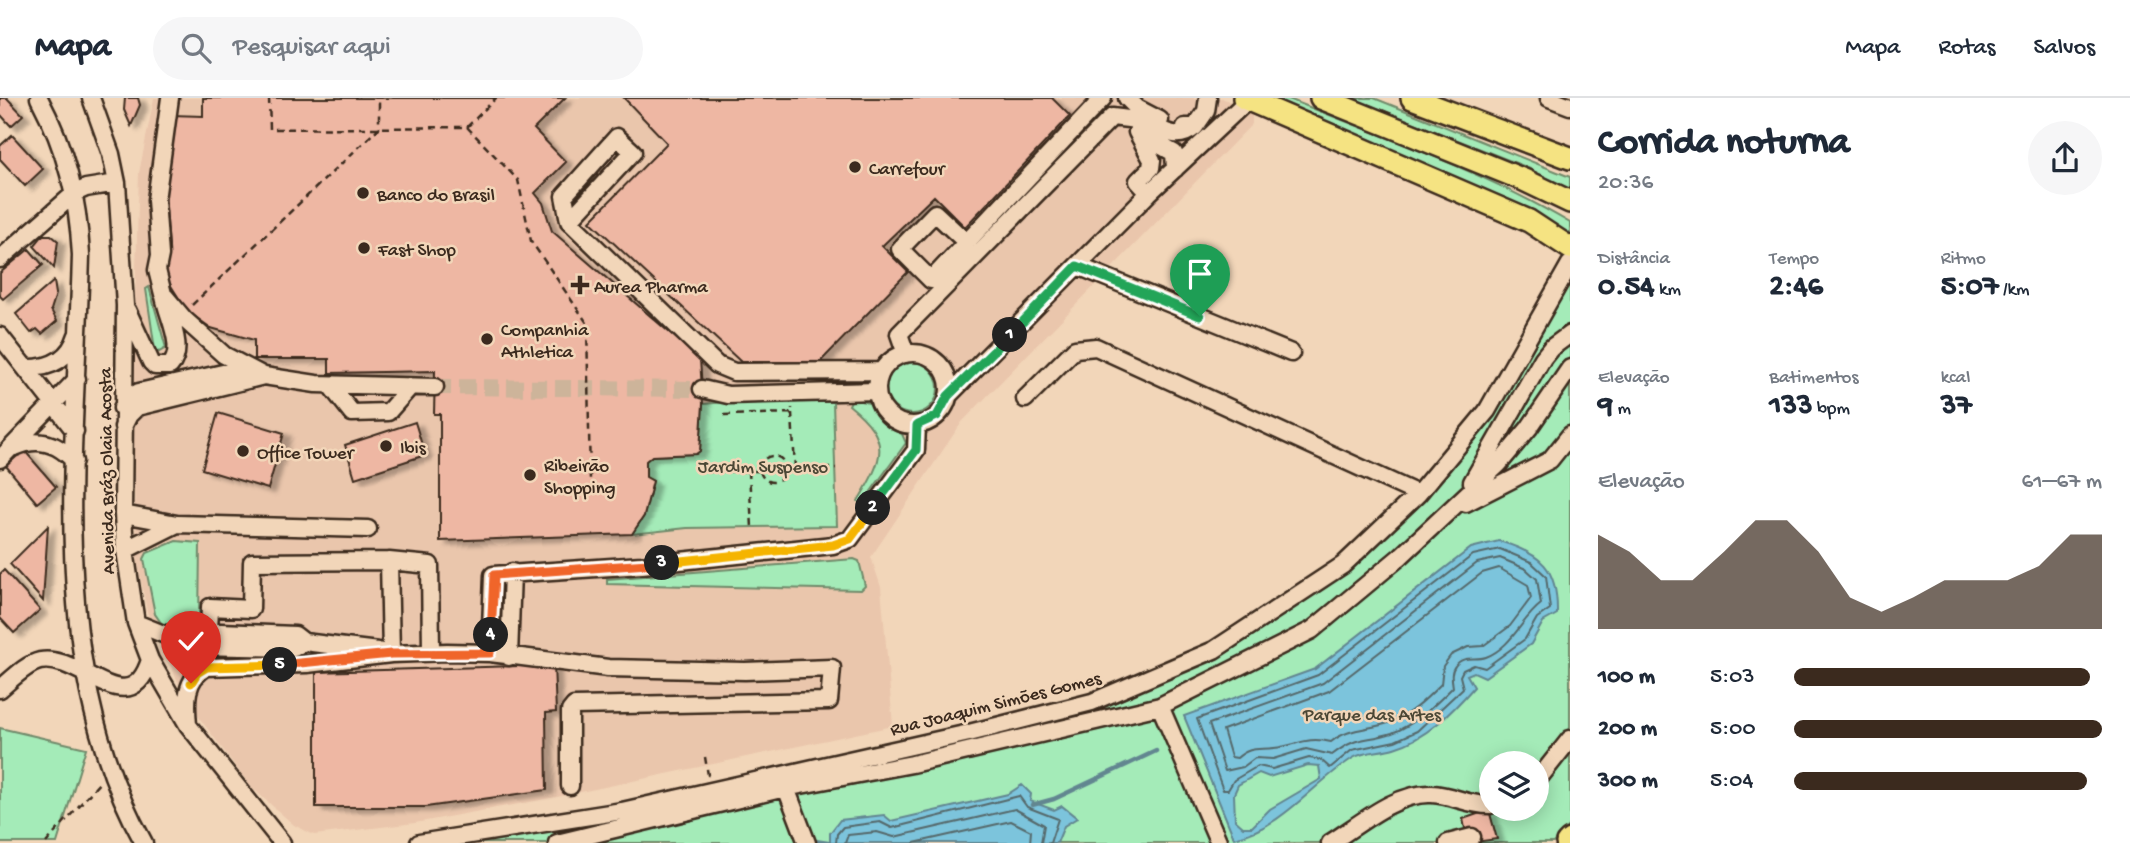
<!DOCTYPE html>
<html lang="pt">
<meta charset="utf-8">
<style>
body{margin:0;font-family:"Gochi Hand",sans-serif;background:#f6f6f7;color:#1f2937;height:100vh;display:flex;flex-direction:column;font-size:26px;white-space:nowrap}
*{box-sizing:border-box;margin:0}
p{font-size:23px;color:#747a83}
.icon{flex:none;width:38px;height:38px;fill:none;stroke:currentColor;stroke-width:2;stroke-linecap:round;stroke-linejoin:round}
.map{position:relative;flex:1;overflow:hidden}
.sheet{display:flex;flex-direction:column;background:#fff;width:560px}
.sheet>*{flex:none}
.fabs{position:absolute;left:1479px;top:653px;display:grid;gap:14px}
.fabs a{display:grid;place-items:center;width:70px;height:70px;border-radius:50%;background:#fff;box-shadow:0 4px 18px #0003;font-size:35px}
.pin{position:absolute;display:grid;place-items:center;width:60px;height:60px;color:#fff;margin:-72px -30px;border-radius:50% 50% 50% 0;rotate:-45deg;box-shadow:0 0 7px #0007}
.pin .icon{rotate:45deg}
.km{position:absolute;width:35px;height:35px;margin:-18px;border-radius:50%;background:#222;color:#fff;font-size:19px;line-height:35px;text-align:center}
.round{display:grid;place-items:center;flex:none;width:74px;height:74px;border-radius:37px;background:#f6f6f7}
.summary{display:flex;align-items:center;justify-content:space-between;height:119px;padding:0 28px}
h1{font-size:38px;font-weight:800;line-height:52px}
.metrics{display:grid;grid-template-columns:repeat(3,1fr);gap:10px;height:119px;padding:7px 28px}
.metrics div{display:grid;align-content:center}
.metrics b{font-size:30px;font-weight:800}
.metrics small{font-size:19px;font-weight:400}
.metrics p{font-size:19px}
.chart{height:196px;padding:14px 28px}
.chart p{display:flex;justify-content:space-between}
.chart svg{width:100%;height:126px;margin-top:7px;fill:#3b2a1e;opacity:.7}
ul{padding:0 28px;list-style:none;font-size:23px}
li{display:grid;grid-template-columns:112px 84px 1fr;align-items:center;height:52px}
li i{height:18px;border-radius:9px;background:#3b2a1e}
header{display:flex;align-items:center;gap:42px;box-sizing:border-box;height:98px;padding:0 35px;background:#fff;border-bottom:2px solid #e0e1e3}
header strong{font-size:33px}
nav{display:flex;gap:38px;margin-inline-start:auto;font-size:24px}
.search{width:490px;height:63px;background:#f6f6f7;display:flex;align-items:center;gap:18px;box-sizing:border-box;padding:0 24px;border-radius:38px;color:#747a83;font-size:26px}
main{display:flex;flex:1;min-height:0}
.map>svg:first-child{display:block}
</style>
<header>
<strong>Mapa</strong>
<div class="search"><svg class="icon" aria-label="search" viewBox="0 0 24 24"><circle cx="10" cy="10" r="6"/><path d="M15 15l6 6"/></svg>Pesquisar aqui</div>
<nav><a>Mapa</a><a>Rotas</a><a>Salvos</a></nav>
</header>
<main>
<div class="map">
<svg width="1570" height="745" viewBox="0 0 1570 745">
<defs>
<filter id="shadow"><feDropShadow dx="7" dy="4" stdDeviation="2" flood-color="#0004"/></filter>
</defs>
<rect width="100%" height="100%" fill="#f2d6b9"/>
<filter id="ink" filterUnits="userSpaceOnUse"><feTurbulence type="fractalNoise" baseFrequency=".0143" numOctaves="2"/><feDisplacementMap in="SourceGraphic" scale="14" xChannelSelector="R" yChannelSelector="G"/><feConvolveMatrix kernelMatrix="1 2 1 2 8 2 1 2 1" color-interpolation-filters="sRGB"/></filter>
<g filter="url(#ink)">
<path fill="#eac6ac" d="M154,0H1222L1252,14V26L962,324L871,459L881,489L893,628L562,698L415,725L314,737L294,727L251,689L186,602L147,514L136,456L132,301L139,75Z"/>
<path fill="#a4ebb8" stroke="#708a6b" stroke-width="2" fill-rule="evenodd" d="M1262,0H1286C1382,38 1481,72 1570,125V139Z
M1351,0H1374L1570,79V93L1526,69Z
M1570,184V726L1553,745H456L619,722L974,644L1116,604L1227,554L1328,488L1419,407L1497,312ZM1491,665H1536V710H1491Z
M149,189L166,250L159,254L155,252L146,191Z
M886 290a26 26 0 1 1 52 0a26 26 0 1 1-52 0Z
M852,301L869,305L889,330L902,336L906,345L861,407L858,403C884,359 892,342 849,307Z
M726,304H833L837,428L687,430L632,436L644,418L653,383L646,379V363L652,358L696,356L700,353L703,306Z
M176,443L200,445L199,526H162L155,516L144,461L147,455Z
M854,461L859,463L865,488L861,492L607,486V481Z
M0,630L86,650L57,745H0Z"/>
<path fill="#7cc4dc" stroke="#628690" stroke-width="2" fill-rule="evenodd" d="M1499,443C1542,456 1558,470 1557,516L1543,524L1531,546L1485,579L1474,574L1467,577L1474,589C1452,614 1426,641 1394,650C1382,654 1363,653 1353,660C1312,686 1284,729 1234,740L1184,618L1315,571L1471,450ZM1308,667L1319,668L1321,681L1270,711L1252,729H1243L1235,722L1234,696L1238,687L1259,675L1269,679Z
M1022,687L1031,696L1030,703L1054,712L1062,708L1077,720L1064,728L1057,745H830V735L840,722L884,717L891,723L1008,696Z"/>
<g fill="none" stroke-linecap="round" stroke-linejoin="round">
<path stroke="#55686a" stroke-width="2" d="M1500,451L1531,464L1546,478L1550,511L1537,520L1525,541L1485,570L1474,567L1463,572L1460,578L1463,590L1417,633L1395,643L1352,652L1330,670L1321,662L1309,660L1272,671L1258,668L1234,682L1228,692H1223L1197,621L1318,577L1473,457Z
M1500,460L1526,471L1537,481L1541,506C1521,521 1512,549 1486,559C1475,563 1464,556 1455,568C1450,574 1452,582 1453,589C1435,607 1416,626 1392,635C1364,644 1358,637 1332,657L1306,651L1273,661L1255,660L1243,669L1225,673L1209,626L1323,585L1477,465Z
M1499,470L1528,487L1531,500L1510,528L1483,548L1468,549L1451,557L1443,568L1441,586C1425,602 1409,618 1388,625C1367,632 1348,630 1331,644C1305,638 1297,648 1274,650C1258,652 1250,648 1237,660L1231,659L1223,632L1329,593L1482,475Z
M836,745L837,736L843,729L880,724L892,730L1019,698L1027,709L1058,721L1050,745
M845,745L848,737L877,734L894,739L1015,711L1044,727L1041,745
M914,745L1011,723L1031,733L1030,745"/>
<path stroke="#628690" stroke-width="4.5" d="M1032,707L1054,701L1156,653
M815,743L828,745"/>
</g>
<path fill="#eeb7a3" stroke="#3b2a1e" stroke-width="2" filter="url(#shadow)" d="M0,0H7L23,17L11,28L0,16Z
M125,0H138L140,7L131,28L124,12Z
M203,0H565L534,31L566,64L535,95L543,105L552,133L700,261L703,306L700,353L696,356L652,358L646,363V379L653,383L644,418L632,436L440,443V316H434L435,273L329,275V261H254V242L211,230L187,213L163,175L169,149L164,82L171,17L203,18Z
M624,0H1052L1070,18L965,129L934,98L882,148L908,174L820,264H741L590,123L667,45Z
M12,37L43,71L25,88L0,61V48Z
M43,137H51L58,143L54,170L34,148Z
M29,151L43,167L3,201L0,198V175Z
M54,183L56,196L51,212L57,223L42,236L37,231L31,235L16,216Z
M218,315L284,335L268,391L202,371Z
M415,324L425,357L355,380L345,347Z
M24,352L56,389L37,405L6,368Z
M48,428L43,503L10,466Z
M4,472L40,512L14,535L0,520V476Z
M554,567L556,614L546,615L547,692L426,709H316V574Z
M1489,712L1497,741L1468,745L1463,721Z"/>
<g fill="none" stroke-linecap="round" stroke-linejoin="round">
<path stroke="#cdb49a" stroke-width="16" stroke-dasharray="16 8" stroke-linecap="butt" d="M435,289L702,291"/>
<g stroke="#3b2a1e" stroke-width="21">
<path id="minor" d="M39,0C66,51 78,100 81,157C76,353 44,567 144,745
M91,0L111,56L117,85L125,207L123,416L125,452L136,525L150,562L188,627L282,745
M170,0L156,102L160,157L157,172L163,196L184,221L224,257L264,278L316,286L435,289
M1127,0L1137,10L1160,22
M1549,0L1570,8
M1138,14L1141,23L1137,34L1152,62L1151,70L1138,83L1149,95
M1185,29H1195L1206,13L1208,0
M1138,35L1174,55L1175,71
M569,123L633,54L617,39L564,98L569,123L717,267L734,274L881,273
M966,144L935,115L900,151L931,182L1103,0
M0,161L75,95L86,90L117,85
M1078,168L1291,255
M127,212L151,264L155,268H170C186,250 168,220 164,198
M0,238L75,333
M877 291a36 36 0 1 1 72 0a36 36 0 1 1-72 0Z
M906,256L899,236L1112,19C1121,20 1131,21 1139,23C1162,29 1174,46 1195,29
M28,270C52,270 70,260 77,237
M330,287L352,315L388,314L410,289
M702,291L728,297L877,293
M948,298L1149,95L1248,2
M1025,301L1075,251L1096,249L1418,396
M122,310L127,301L139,294L245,270
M123,329L129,317L137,309L264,278
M15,349C37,339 58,345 74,363
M0,361L77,281
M1472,384L1543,260L1551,250L1570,236
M1466,405L1550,362L1570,337
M123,416L177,426L125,452
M177,426L368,431
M389,463L430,467L431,554
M136,525L168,538L185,541L196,533L295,537L304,544L378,553
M209,533L210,509L251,511L252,464L389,463L391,556
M185,541L197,548L294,550L304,544
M490,555L493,477L642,467L833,447L850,441L916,352L917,327
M509,559L512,474
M0,591C11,582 26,566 40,563C81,555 129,628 150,562
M1160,608L1219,745
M188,627C186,604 184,581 207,569L307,566L391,556L447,554L490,555L608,570L745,573L832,570L829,603L574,608L570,613V688
M783,682L807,745
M1536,684L1570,641
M419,745L622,713L969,635L1092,604L1214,552L1343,467L1418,396L1487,313L1570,166
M557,745L785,690L912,666L1160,608L1312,532L1401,458L1499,366L1529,330L1570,270
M1330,745C1359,727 1396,694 1432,696C1453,697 1470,708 1491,707
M1448,745L1472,739"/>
</g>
<g stroke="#3b2a1e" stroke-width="26">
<path id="major" d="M1244,0L1529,123L1570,150
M1321,0L1524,82L1570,104
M1412,0L1570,60
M1567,745L1570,742"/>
</g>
<path stroke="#3b2a1e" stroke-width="2.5" stroke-dasharray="7 5" stroke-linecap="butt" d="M269,0L270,31L467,29L496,0
M467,29L518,82L531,143L587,225L590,383
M192,207L379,30V0
M792,315L795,371
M724,317L792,315V310
M760 371a13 13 0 1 1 26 0a13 13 0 1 1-26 0Z
M787,371L836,370
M749,373L752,430
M706,374L760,373
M705,659L708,677L711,678
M46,745L100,684"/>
<use href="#minor" stroke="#f2d6b9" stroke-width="16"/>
<use href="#major" stroke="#f5e382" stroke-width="21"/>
</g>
</g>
<g fill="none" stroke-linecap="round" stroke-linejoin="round" filter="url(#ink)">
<g stroke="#fff" stroke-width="14">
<path id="split-1" d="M1010,237L1077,168L1200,218"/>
</g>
<g stroke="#fff" stroke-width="14">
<path id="split-2" d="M873,410L916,352L917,327L937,318L948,298L1010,237"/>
</g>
<g stroke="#fff" stroke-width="14">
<path id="split-3" d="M662,465L833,447L850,441L873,410"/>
</g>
<g stroke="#fff" stroke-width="14">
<path id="split-4" d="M491,537L494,477L662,465"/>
</g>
<g stroke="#fff" stroke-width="14">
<path id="split-5" d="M280,567L391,556L490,555L491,537"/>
</g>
<g stroke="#fff" stroke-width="14">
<path id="split-6" d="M191,585L197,575L207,569L280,567"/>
</g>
<use href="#split-1" stroke="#22a559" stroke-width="9"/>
<use href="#split-2" stroke="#22a559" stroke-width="9"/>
<use href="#split-3" stroke="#f5b400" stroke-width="9"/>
<use href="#split-4" stroke="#f0652b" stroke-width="9"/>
<use href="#split-5" stroke="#f0652b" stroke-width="9"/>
<use href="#split-6" stroke="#f5b400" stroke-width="9"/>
</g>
<g fill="#3b2a1e" stroke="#f2d6b9" stroke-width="2.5">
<circle cx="855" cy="69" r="7"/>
<circle cx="363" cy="95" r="7"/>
<circle cx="364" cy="150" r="7"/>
<path d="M576.5 176.5h7v7h7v7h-7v7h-7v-7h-7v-7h7z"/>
<circle cx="487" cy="241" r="7"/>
<circle cx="386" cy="348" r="7"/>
<circle cx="243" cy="353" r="7"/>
<circle cx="530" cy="377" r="7"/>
</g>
<g text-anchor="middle" stroke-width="5" stroke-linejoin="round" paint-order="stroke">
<g font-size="19" fill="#3b2a1e" stroke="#f2d6b9" text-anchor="start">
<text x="869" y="76">Carrefour</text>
<text x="377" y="102">Banco do Brasil</text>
<text x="378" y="157">Fast Shop</text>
<text x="594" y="194">Aurea Pharma</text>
<text x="501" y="237">Companhia<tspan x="501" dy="22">Athletica</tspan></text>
<text x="400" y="355">Ibis</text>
<text x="257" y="360">Office Tower</text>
<text x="544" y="373">Ribeirão<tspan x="544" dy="22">Shopping</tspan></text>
</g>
<g font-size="19" fill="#4b4735" stroke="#f2d6b9">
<text x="763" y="374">Jardim Suspenso</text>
<text x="1372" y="622">Parque das Artes</text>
</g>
<g font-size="19" fill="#3b2a1e" stroke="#f2d6b9">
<text transform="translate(105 373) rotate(-91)" y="7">Avenida Bráz Olaia Acosta</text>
<text transform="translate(995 604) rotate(-14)" y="7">Rua Joaquim Simões Gomes</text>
</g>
</g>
</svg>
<div class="fabs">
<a><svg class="icon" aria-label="layers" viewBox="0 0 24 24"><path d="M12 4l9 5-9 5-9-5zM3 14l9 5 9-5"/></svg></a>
</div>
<div class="pin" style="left:1200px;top:218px;background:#1e9e55"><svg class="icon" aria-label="arrive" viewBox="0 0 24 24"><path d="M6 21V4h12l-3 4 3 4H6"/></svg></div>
<div class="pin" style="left:191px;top:585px;background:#d93025"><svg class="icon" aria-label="check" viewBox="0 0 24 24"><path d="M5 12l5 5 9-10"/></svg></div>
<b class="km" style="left:1010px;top:237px">1</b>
<b class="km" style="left:873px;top:410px">2</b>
<b class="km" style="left:662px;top:465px">3</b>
<b class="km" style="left:491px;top:537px">4</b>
<b class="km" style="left:280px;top:567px">5</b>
</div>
<section class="sheet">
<div class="summary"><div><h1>Corrida noturna</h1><p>20:36</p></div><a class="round"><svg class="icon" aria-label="share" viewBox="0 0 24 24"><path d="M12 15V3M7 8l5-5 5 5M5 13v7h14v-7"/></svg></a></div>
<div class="metrics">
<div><p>Distância</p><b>0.54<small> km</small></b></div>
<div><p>Tempo</p><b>2:46</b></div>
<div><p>Ritmo</p><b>5:07<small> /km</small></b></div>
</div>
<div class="metrics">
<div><p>Elevação</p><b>9<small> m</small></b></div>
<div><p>Batimentos</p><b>133<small> bpm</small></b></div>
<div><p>kcal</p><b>37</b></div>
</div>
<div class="chart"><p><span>Elevação</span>61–67 m</p>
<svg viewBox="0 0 160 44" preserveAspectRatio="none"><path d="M0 44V11L10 17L20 27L30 27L40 17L50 6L60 6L70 17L80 33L90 38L100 33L110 27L120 27L130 27L140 22L150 11L160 11V44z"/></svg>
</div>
<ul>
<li><b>100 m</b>5:03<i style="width:96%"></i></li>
<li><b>200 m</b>5:00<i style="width:100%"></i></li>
<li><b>300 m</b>5:04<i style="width:95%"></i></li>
</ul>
</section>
</main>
